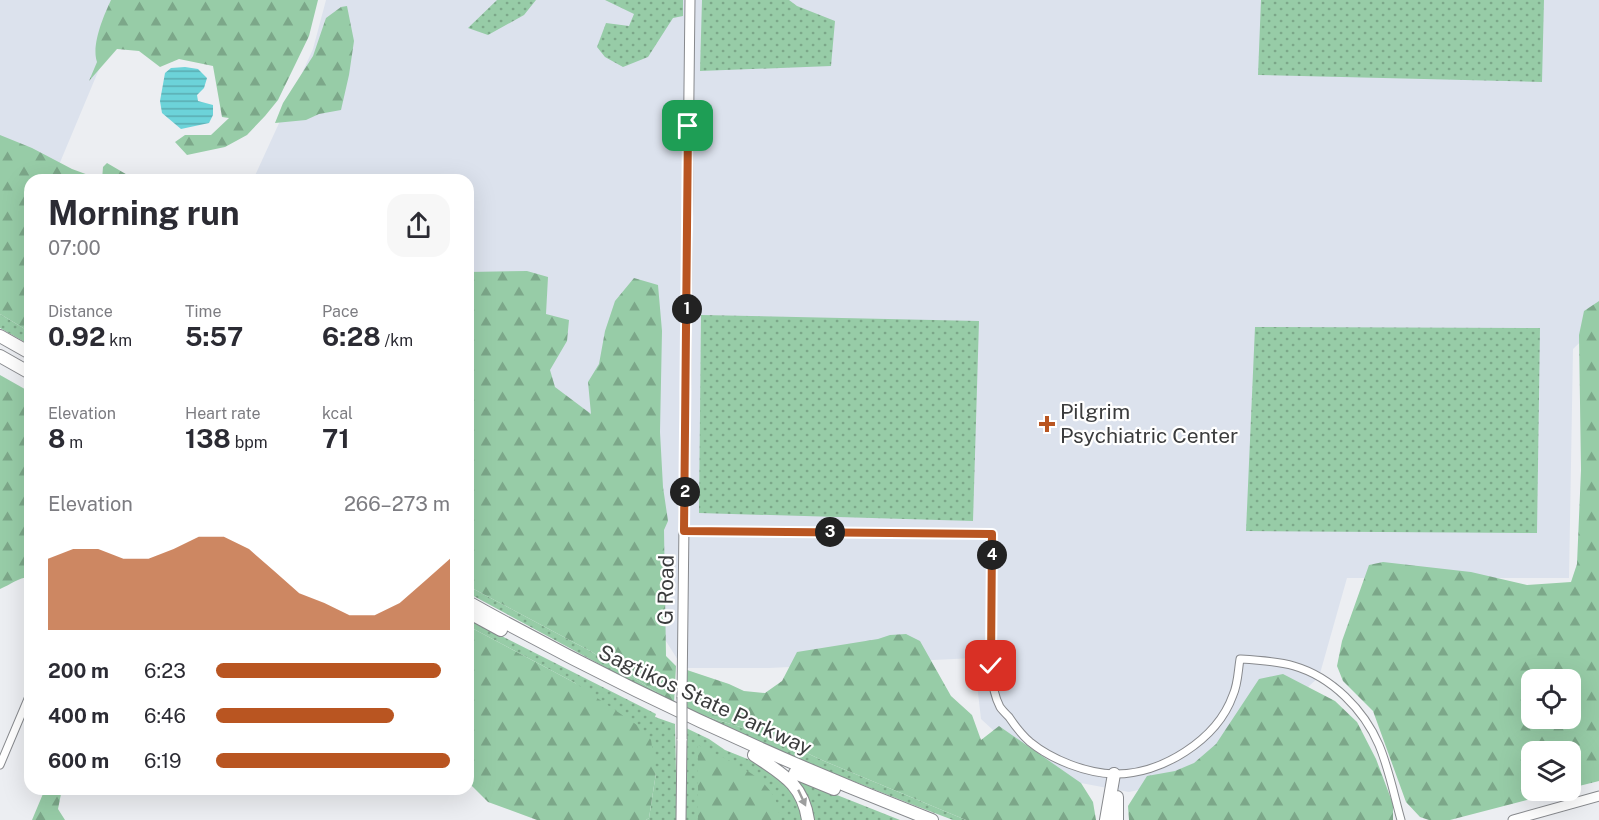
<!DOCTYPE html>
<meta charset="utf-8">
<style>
body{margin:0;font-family:"Public Sans",sans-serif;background:#f7f7f7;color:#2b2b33;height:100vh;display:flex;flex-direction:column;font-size:22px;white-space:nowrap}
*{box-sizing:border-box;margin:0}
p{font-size:20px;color:#7c7c81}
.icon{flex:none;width:33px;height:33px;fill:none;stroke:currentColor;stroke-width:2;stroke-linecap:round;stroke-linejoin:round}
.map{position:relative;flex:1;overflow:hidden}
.details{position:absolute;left:24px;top:174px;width:450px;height:621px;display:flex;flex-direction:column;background:#fff;border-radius:18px;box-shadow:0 6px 24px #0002}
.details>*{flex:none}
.fabs{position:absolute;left:1521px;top:669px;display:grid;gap:12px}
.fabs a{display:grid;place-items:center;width:60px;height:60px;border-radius:12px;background:#fff;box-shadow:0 6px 24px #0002;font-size:30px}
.pin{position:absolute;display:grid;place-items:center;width:51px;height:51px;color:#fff;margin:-26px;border-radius:12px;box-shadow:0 3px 9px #0006}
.km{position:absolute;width:30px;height:30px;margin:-15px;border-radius:50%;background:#222;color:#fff;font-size:16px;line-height:30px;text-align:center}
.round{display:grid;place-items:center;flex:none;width:63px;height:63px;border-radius:18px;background:#f7f7f7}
.head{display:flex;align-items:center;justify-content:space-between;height:102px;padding:0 24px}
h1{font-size:33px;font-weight:700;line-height:45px}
.stats{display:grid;grid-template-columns:repeat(3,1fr);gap:9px;height:102px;padding:6px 24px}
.stats div{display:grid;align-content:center}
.stats b{font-size:26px;font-weight:700}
.stats small{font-size:16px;font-weight:400}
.stats p{font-size:16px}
.chart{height:168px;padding:12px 24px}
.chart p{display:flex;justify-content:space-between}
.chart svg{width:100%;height:108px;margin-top:6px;fill:#b95521;opacity:.7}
ul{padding:0 24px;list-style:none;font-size:20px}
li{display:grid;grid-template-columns:96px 72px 1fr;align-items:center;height:45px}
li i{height:15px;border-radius:8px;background:#b95521}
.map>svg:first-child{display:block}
</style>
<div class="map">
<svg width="1599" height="820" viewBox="0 0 1599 820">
<defs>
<pattern id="grass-dots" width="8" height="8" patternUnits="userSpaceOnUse" patternTransform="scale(1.5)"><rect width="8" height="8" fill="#97cca7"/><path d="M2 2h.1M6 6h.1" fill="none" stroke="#7ca789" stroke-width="1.8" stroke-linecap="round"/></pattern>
<pattern id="forest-firs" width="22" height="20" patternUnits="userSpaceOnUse" patternTransform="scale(1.5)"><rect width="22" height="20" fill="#97cca7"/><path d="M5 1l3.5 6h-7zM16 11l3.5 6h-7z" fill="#7ca789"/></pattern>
<pattern id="water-rules" width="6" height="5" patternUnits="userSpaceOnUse" patternTransform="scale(1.5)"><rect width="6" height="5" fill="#6cd3d9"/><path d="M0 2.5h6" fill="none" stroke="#5aacb1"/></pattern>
</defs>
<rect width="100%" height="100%" fill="#eceef2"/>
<path fill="#dce2ed" d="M0,0H128L56,172L0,145Z
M326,0H1599V324L1573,349L1569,578H1347L1319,677L1213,774L1129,792L1070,781L1017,752L981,719L974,658L769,668H683L614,559L468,390V180H253L313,49Z"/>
<path fill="url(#grass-dots)" d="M497,0H536L524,15L488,35L468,28Z
M605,0H683V16L673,18L648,57L623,67L605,57L597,47L606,23L629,26L634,14Z
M702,0H789L797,6L835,21L831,66L700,71Z
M1261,0H1544L1542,82L1258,75Z
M0,314L30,332V345L0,328Z
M701,315L979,321L973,521L699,513Z
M1255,327L1540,328L1537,533L1246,531Z
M468,586L592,652L674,703L675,705L468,593Z
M468,619L656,714L655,717L675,724L677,820H646L649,818L656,773L575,683L468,626Z
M686,710L772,737L824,761L966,820H953C863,786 774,750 686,710Z
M686,728L709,739L725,750L750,760L777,774L793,788L804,820H685Z
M794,778L900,820H810Z"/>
<path fill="url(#forest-firs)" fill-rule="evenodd" d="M111,0H318L309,36L278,100L265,116L247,135L225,147L187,155L175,142L185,135H211L229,118L222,117L213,66L179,59L160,67L139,51L117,49L89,81L97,62C91,45 104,15 111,0Z
M347,6L354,41L349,75L341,110L319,114L306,120L275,123L283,103L313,56L326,18L341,7Z
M0,135L32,148L72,169L102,180L103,167L107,163L136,180H30V332L0,314Z
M527,271L548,277L546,314L569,320L567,341L550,370L555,387L591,414L588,382L599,364L605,331L615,301L634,278L658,285L662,331L660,432L663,487L668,521L664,530L666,656L676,666L674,703L592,652L468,586V272Z
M1599,301V781L1571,788L1570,752H1532V790L1562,791L1450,820H1429L1420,817L1406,802L1373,711L1343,681L1337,666L1342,641L1369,565L1383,562L1471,572L1527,585L1571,582L1577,564L1581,470L1579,335L1584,311ZM1532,680H1570V718H1532Z
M0,375L30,392V577C17,578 12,584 0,589Z
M468,626L575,683L640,727L651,740L656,773L649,818L646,820H537L488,802L468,782Z
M906,634L920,641L951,696L972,715L981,740L999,726L1081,783L1093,802L1096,820H966L824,761L772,737L686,710L687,670L729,684L744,691L765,693L782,681L797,652L878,639L890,635Z
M1283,674L1335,701L1357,722L1376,759L1393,804V820H1129L1128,806L1147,776L1175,771L1194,763L1216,744L1259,679Z
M698,745C722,758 761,772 774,797C778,804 779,813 780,820H698Z
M45,789H62L58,809L65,820H32Z"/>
<path fill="url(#water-rules)" d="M185,67L198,69L207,78L204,88L197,95L198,101L213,105V115L209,123L181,129L162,113L160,101L165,73L171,68Z"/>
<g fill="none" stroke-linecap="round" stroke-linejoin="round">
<g stroke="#87898d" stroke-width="9">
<path id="street" d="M684,531L992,534C992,561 991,589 991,616C991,643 987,682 1000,707C1002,710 1006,714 1009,717C1015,726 1022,735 1030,742C1052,760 1086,773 1114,774C1161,775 1217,740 1233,695C1238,684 1238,671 1240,659C1258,660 1277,661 1294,666C1332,677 1364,710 1379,745C1389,769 1394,795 1401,820
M0,765L30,694"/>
</g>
<g stroke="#87898d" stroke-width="11">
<path id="secondary" d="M682,697L690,0
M681,820L682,739
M1513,820L1599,796"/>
</g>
<g stroke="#87898d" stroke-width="14">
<path id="highway" d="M0,336L30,353
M0,356L30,373
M468,602C618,686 772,758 932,820
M468,612L501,630
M754,755C782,774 803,784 808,820
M795,773L834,789
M1117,797V820
M1106,820L1114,774"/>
</g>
<use href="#street" stroke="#fff" stroke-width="7"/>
<use href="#secondary" stroke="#fff" stroke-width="9"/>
<use href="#highway" stroke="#fff" stroke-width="12"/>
<g stroke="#87898d" stroke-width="11" stroke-linecap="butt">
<path id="secondary-bridge" d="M682,739V697"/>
</g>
<use href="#secondary-bridge" stroke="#fff" stroke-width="9"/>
</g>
<defs><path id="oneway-solid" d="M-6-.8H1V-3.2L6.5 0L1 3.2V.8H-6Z" transform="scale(1.5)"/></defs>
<use fill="#9d9e9e" href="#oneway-solid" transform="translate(802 798) rotate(65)"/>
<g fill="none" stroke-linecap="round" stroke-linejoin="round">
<g stroke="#fff" stroke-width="12">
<path id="route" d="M688,126L684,531L992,534L991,666"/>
</g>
<use href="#route" stroke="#b95521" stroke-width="8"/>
</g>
<path fill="#b95521" stroke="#fff" stroke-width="2" d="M1044 415h6v6h6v6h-6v6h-6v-6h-6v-6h6z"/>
<g text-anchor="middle" stroke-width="4.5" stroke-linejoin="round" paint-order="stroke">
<g font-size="21" fill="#3b3c3d" stroke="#fff" text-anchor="start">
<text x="1060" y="419">Pilgrim<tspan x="1060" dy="24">Psychiatric Center</tspan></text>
</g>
<g font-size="21" fill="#3b3c3d" stroke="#fff">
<text transform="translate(666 590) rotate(-89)" y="7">G Road</text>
<text transform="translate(705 700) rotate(25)" y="7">Sagtikos State Parkway</text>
</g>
</g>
</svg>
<div class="fabs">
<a><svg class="icon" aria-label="locate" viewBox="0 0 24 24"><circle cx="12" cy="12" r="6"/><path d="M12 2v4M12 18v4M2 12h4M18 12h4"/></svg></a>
<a><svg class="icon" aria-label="layers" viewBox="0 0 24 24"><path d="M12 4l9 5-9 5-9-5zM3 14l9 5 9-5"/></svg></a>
</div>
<div class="pin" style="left:688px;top:126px;background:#1e9e55"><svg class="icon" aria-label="arrive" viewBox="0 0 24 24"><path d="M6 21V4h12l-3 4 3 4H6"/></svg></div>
<div class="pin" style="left:991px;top:666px;background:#d93025"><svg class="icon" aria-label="check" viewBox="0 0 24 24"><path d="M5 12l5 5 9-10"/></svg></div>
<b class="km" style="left:687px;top:309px">1</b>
<b class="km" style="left:685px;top:492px">2</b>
<b class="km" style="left:830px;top:532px">3</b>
<b class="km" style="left:992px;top:555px">4</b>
<section class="details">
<div class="head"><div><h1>Morning run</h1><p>07:00</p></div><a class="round"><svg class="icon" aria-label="share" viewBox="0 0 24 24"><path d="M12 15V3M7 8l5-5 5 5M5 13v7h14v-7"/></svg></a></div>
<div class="stats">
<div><p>Distance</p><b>0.92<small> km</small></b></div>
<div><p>Time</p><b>5:57</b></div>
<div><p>Pace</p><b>6:28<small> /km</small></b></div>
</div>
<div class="stats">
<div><p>Elevation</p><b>8<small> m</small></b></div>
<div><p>Heart rate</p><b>138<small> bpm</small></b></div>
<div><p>kcal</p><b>71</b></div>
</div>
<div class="chart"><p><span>Elevation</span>266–273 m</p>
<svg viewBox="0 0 160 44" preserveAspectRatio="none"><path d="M0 44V15L10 11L20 11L30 15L40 15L50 11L60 6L70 6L80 11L90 20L100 29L110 33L120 38L130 38L140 33L150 24L160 15V44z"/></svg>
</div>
<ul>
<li><b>200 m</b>6:23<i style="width:96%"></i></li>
<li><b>400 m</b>6:46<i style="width:76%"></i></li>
<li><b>600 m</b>6:19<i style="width:100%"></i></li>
</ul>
</section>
</div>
